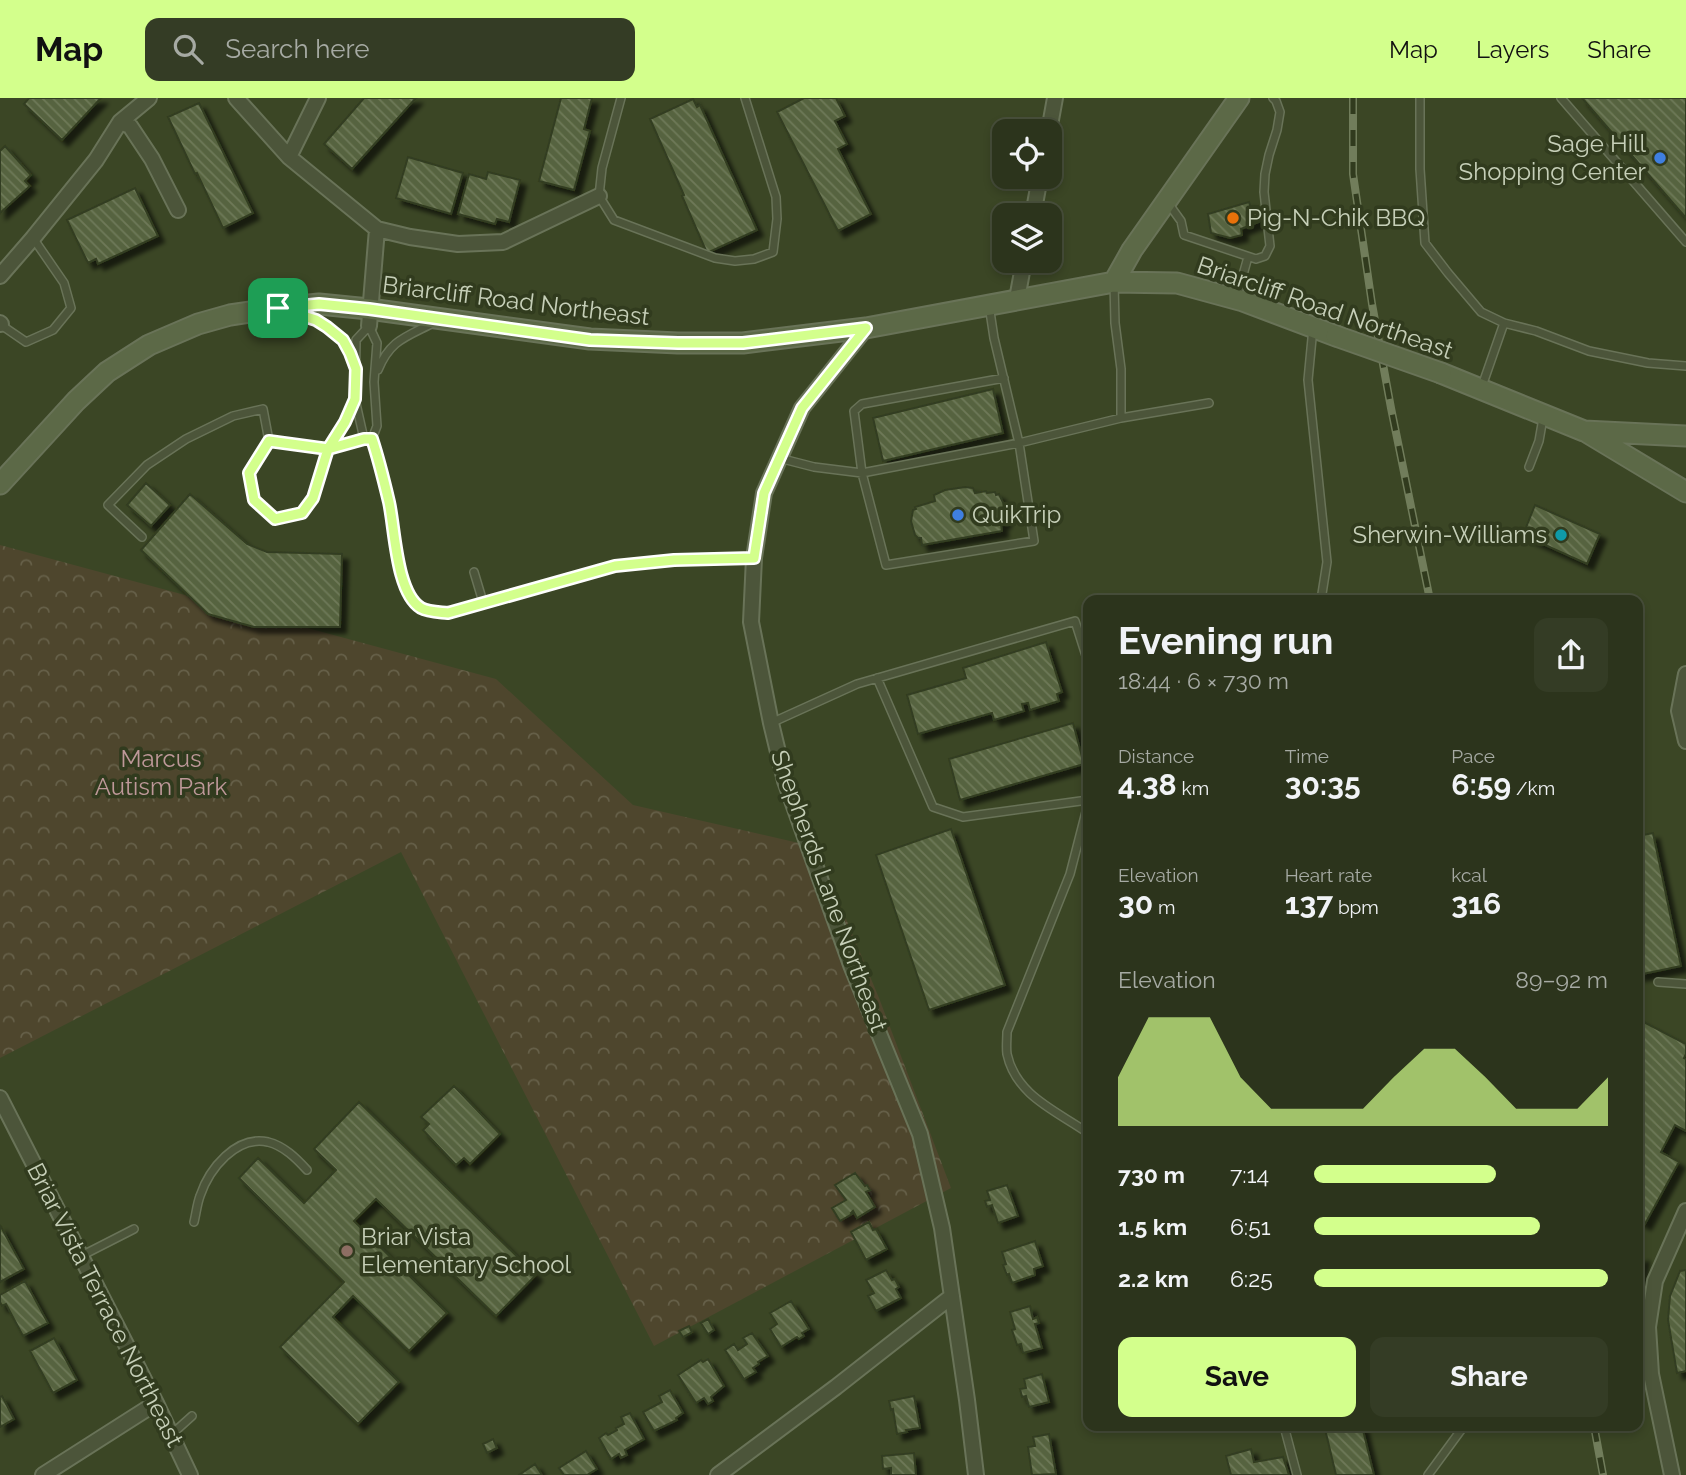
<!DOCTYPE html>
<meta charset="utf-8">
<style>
body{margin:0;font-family:Raleway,sans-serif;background:#343c25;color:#f1f3f6;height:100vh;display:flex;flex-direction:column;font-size:26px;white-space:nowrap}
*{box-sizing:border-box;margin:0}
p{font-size:23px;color:#a6aaa3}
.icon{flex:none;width:38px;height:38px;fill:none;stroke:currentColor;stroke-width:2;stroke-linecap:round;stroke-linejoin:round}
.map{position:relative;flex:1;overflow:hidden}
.side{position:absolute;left:1083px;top:497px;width:560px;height:836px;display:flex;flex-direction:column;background:#2c341c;border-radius:14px;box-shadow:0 4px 10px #0003,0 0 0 2px #484f3b}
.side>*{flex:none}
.fabs{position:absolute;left:992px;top:21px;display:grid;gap:14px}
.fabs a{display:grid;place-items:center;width:70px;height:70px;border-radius:14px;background:#2c341c;box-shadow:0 4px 10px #0003,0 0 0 2px #484f3b;font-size:35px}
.pin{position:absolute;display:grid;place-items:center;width:60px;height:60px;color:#fff;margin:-30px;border-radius:14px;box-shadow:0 4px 10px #0006}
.round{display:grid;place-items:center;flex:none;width:74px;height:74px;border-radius:14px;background:#343c25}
.head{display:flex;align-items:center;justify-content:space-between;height:119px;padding:0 35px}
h1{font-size:38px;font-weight:700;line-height:52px}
.metrics{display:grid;grid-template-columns:repeat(3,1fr);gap:10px;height:119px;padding:7px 35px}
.metrics div{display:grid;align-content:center}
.metrics b{font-size:30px;font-weight:700}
.metrics small{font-size:19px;font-weight:400}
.metrics p{font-size:19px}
.chart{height:196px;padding:14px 35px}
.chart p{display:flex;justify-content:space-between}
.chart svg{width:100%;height:126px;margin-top:7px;fill:#d3ff8c;opacity:.7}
.primary-button{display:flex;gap:14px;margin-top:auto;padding:14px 35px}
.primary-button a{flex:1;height:80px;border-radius:14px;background:#d3ff8c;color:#111;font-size:28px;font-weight:700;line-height:80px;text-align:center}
.primary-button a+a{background:#343c25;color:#f1f3f6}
ul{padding:0 35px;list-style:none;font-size:23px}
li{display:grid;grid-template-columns:112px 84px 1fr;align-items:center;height:52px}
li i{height:18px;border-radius:9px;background:#d3ff8c}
header{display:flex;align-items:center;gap:42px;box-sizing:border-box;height:98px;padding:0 35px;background:#d3ff8c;color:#111}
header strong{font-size:33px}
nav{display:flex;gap:38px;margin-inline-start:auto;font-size:24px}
.search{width:490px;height:63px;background:#343c25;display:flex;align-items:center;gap:18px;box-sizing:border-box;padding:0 24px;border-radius:14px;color:#a6aaa3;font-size:26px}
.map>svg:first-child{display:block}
</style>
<header>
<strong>Map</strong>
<div class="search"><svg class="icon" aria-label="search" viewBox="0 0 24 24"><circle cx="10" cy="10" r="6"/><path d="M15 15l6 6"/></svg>Search here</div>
<nav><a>Map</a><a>Layers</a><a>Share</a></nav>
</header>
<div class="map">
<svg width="1686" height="1377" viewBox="0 0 1686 1377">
<defs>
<pattern id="forest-crowns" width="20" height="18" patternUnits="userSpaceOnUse" patternTransform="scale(1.75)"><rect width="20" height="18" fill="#4e462d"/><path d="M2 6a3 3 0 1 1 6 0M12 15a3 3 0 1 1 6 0" fill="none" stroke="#666049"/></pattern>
<pattern id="building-back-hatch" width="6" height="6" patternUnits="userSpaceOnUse" patternTransform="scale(1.75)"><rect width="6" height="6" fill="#57643f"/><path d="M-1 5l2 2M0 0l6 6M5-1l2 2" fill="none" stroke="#6e7959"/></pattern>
<filter id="shadow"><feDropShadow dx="6" dy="6" stdDeviation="2" flood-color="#0009"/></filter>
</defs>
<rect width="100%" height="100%" fill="#3b4625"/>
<path fill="url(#forest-crowns)" d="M0,447L496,581L633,707L816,749L879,900L951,1090L654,1248L401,754L0,960Z"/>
<path fill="url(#building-back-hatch)" stroke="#333d20" stroke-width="2" filter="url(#shadow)" d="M29,0H101L62,42L24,6Z
M364,0H416L352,71L324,46Z
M561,0H592L584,31L590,33L574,92L539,83Z
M804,0H836L845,18L835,23L847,46L838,51L871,116L838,133L777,14Z
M1582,0H1686V120Z
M693,1L697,9L700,7L757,132L707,155L682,98L684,97L650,21Z
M199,5L253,115L223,130L197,75L195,76L168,19Z
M5,48L31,77L25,83L30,88L0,115V53Z
M408,59L463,75L451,116L396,100Z
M488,74L520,82L509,124L497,121L495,126L458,116L469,76L486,81Z
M135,90L158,138L98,166L96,161L88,165L67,122Z
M1249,104L1251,110L1258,108L1260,116H1257L1259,124L1241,131L1242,137L1230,140L1211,135L1208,116Z
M993,291L1003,335L883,363L873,320Z
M146,385L170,407L151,428L127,407Z
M965,389L973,390L975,395L986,393L987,395L995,394L996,397L999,396L1005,409V423L1001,426L1002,433L922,447L921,440H918L915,437L911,423L913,412L916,411L915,409L935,403L934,397L945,392Z
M190,396L247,446L267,454L342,456L340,529H254L208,516L141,452Z
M1535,407L1600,436L1587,466L1523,437Z
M1046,544L1062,594L1057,596L1059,603L1030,612L1028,605L1022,606L1024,613L994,622L992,615L918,636L907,597L966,580L963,570Z
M1073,625L1084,666L960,702L949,661Z
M951,731L1005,887L929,912L876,757Z
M1653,735L1681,868L1638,877V738Z
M1638,921L1686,946V956L1684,960L1686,961V1033L1675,1027L1661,1054L1679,1064L1645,1126L1638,1122Z
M454,988L500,1036L470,1066L464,1060L456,1067L423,1032L429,1026L421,1019Z
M359,1004L536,1177L496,1218L376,1101L354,1123L447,1215L409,1253L353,1198L333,1219L399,1284L358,1326L280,1249L344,1184L239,1080L258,1060L304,1105L336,1072L314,1051Z
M855,1075L865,1088L867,1087L870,1092L866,1094L875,1109L857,1120L853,1113L851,1115L852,1116L840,1123L832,1110L846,1102L835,1087Z
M1007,1087L1018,1118L998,1125L992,1107L987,1109L985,1103L990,1102L987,1093Z
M869,1124L873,1132L876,1131L887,1151L866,1162L851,1134Z
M0,1127L24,1171L0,1184Z
M1035,1143L1043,1168L1034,1171L1035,1177L1012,1185L1009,1176L1007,1177L1003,1167L1006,1166L1002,1154Z
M1643,1158L1638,1189V1159Z
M886,1172L892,1182L895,1181L899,1189L896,1191L901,1200L876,1213L868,1198L874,1195L866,1182Z
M1686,1172V1273L1677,1275L1668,1222L1670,1198L1680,1173Z
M25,1183L48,1225L23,1238L6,1206L2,1208L0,1204V1197Z
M791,1203L809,1231L802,1235L804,1238L799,1241L797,1239L781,1249L770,1231L777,1226L770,1215Z
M1030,1208L1033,1221L1037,1219L1039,1225L1035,1226L1042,1250L1023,1255L1021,1246L1017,1247L1012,1232L1015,1231L1010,1214Z
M708,1221L714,1232L708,1236L701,1225Z
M689,1228L692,1234L683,1239L679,1233Z
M752,1235L768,1258L758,1264L759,1266L753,1270L756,1274L744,1281L725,1252L734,1246L738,1252L747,1246L743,1240Z
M54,1240L77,1282L53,1295L30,1253Z
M708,1261L724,1288L711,1299L713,1303L708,1306L704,1300L696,1305L678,1277L701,1262L703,1264Z
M1042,1276L1049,1304L1029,1309L1026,1298L1022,1299L1020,1291L1026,1290L1024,1281Z
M670,1292L683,1315L676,1320L677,1322L654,1333L643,1314L662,1304L659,1298Z
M2,1298L14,1321L0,1329V1299Z
M914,1298L920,1330L906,1332L907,1334L897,1336L893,1311L891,1312L889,1303Z
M630,1315L644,1341L625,1352L627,1357L621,1360L619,1356L611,1361L599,1340L606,1335L608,1337L617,1332L616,1330L624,1326L621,1319Z
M1337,1328H1362L1374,1377H1336L1325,1331Z
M1049,1336L1056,1376L1032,1377L1028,1349L1035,1348L1033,1339Z
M493,1341L497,1350L487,1355L483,1346Z
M1251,1351L1254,1364L1283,1359L1289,1377H1231L1226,1358Z
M586,1353L597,1371L587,1377H564L559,1370Z
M914,1355L916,1377H891V1370L883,1371L882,1358Z
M535,1366L542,1377H519Z"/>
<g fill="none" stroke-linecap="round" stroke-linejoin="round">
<g stroke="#697358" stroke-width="10">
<path id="lane" d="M621,0L602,70L599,98L614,122L715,160L735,163L754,161L773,154L777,121L776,99L745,0
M1420,0V71L1425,145L1448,175L1481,214L1504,225L1536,233L1589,253L1648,265L1686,268
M1561,0L1686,144
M1168,105L1181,123L1184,137L1256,161L1265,158L1270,148L1264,94L1265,76L1269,57L1277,32L1280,14L1276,3L1273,0
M1114,184L1115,225L1121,271V320L1209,305
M1237,198L1248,159
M291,215C299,218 307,219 314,222C333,229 347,244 353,263
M1,227L26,244L53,232L71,210L64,185L33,140
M1313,230L1308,282L1327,464L1321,502
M378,272C390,242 406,239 433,225
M1004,280L862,306L854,313L862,375L886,467L1034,443L1019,345L1121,320
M1481,291L1504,225
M372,341H364L355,301L356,242L369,228L377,245L374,284L377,328L372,341L380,366L390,408L401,476L408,497L422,511L448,515L615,468L674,462L754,460
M269,343L328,351L364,341
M779,360L814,369L862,375L1019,345L994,240L989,207
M1529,369L1539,343L1543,320
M142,439L108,407L147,367L186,341L233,318L263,311L269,343L249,375L254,402L275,421L301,415L313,400L328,351L345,324L355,301
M474,474L483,504
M877,580L933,709L963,719L1088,702
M771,625L857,586L1075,523L1088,564
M1088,706L1070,776L1007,934C1007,941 1006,949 1007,956C1016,998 1057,1013 1088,1035
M1658,884L1686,886
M194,1124C196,1116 197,1106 200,1098C209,1071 236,1037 268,1044C284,1048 296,1060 307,1072
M81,1158L134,1131
M1284,1328L1297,1377
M172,1336L192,1318
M1428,1377L1464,1328"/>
</g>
<g stroke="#697358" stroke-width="18">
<path id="street" d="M236,0L289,59L377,131L410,139L458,146L503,144L599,98
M120,24L130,28L152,61L178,112
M1049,33L1055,0
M289,59L318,0
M1033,117L1040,79
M0,178L33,140L96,62L120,24L149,0
M1017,201L1024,163
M0,225L1,226
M369,228L377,131
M866,230L802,310L764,395L754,460L751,524L771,625L785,683L851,867L920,1036L942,1130L967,1302L976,1377
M1686,576L1679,613L1686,643
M0,1000L156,1305L190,1377
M43,1377L156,1305
M718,1377L836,1289L952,1198
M1672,1377L1651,1276L1648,1229L1655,1183L1686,1113"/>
</g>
<g stroke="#697358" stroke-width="23">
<path id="secondary" d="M1114,184L1132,152L1239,0
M1441,275L1584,333L1686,338
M1588,335L1686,394
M0,386L76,303L107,274L149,247L198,226L230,217L278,210L319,206L369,211L590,241L678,245H743L866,230L1114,184L1177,185L1243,203L1336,238"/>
</g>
<use href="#lane" stroke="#4c553a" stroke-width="7"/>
<use href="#street" stroke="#4c553a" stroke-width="14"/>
<use href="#secondary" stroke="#5c6947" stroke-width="19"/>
<g stroke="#717d5b" stroke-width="8">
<path id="rail" d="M1353,0V76L1372,206L1391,310L1430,502
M1594,1328L1603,1377"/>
</g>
<use href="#rail" stroke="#313b1e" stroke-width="5" stroke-dasharray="16" stroke-linecap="butt"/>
<g stroke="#697358" stroke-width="23" stroke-linecap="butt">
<path id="secondary-bridge" d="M1336,238L1441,275"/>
</g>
<use href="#secondary-bridge" stroke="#5c6947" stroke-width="19"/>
</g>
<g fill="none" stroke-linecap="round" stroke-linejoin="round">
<g stroke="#fff" stroke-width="14">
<path id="route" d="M278,210L316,222L327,229L343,242L350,255L356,271L355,301L345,324L328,351L313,400L302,415L275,421L254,402L249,375L269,343L328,351L364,341H372C379,362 384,383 389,404C395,431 396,495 421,510C428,514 440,514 448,515L615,468L674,462L754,460L764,395L802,310L866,230L743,245H678L590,242L369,211L319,206L278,210"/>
</g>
<use href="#route" stroke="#d3ff8c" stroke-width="9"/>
</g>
<g fill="#3f7fe0" stroke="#313b1e" stroke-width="2.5">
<circle cx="1660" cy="60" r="7"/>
<circle cx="958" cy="417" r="7"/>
</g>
<circle fill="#e8710a" stroke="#313b1e" stroke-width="2.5" cx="1233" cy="120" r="7"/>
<circle fill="#0f9aa8" stroke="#313b1e" stroke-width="2.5" cx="1561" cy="437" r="7"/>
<circle fill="#8d6e63" stroke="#313b1e" stroke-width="2.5" cx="347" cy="1153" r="7"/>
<g text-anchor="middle" stroke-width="7" stroke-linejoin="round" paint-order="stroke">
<g font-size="24" fill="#c6cfb8" stroke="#313b1e" text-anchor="start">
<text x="1646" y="54" text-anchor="end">Sage Hill<tspan x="1646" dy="28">Shopping Center</tspan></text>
<text x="1247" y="128">Pig-N-Chik BBQ</text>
<text x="972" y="425">QuikTrip</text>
<text x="1547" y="445" text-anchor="end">Sherwin-Williams</text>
<text x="361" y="1147">Briar Vista<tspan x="361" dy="28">Elementary School</tspan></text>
</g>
<g font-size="24" fill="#c6cfb8" stroke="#313b1e">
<text transform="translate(516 203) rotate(7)" y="8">Briarcliff Road Northeast</text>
<text transform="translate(1325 210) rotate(19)" y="8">Briarcliff Road Northeast</text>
<text transform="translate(829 793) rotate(70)" y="8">Shepherds Lane Northeast</text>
<text transform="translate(105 1207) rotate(63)" y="8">Briar Vista Terrace Northeast</text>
</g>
<g font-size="24" fill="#be9899" stroke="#313b1e">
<text x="161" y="669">Marcus<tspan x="161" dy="28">Autism Park</tspan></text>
</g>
</g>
</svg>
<div class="fabs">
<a><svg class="icon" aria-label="locate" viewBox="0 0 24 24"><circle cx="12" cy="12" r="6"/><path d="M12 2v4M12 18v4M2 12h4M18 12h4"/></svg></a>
<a><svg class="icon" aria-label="layers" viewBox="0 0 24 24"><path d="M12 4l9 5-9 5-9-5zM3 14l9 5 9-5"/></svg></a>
</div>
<div class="pin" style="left:278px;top:210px;background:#1e9e55"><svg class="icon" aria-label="arrive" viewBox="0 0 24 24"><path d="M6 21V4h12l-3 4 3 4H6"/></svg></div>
<section class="side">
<div class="head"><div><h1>Evening run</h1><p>18:44 · 6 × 730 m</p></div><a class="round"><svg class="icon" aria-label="share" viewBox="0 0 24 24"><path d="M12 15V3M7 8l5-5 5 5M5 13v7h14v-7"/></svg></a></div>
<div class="metrics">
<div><p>Distance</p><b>4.38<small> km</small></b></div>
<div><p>Time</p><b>30:35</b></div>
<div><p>Pace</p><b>6:59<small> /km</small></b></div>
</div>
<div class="metrics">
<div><p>Elevation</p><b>30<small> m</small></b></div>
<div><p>Heart rate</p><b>137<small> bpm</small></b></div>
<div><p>kcal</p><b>316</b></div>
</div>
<div class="chart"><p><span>Elevation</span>89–92 m</p>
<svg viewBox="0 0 160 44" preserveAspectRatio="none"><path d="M0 44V27L10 6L20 6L30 6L40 27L50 38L60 38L70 38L80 38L90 27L100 17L110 17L120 27L130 38L140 38L150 38L160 27V44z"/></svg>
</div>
<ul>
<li><b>730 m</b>7:14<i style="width:62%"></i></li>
<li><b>1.5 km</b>6:51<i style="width:77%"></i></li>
<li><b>2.2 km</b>6:25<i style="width:100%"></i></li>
</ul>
<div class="primary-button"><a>Save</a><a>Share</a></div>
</section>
</div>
